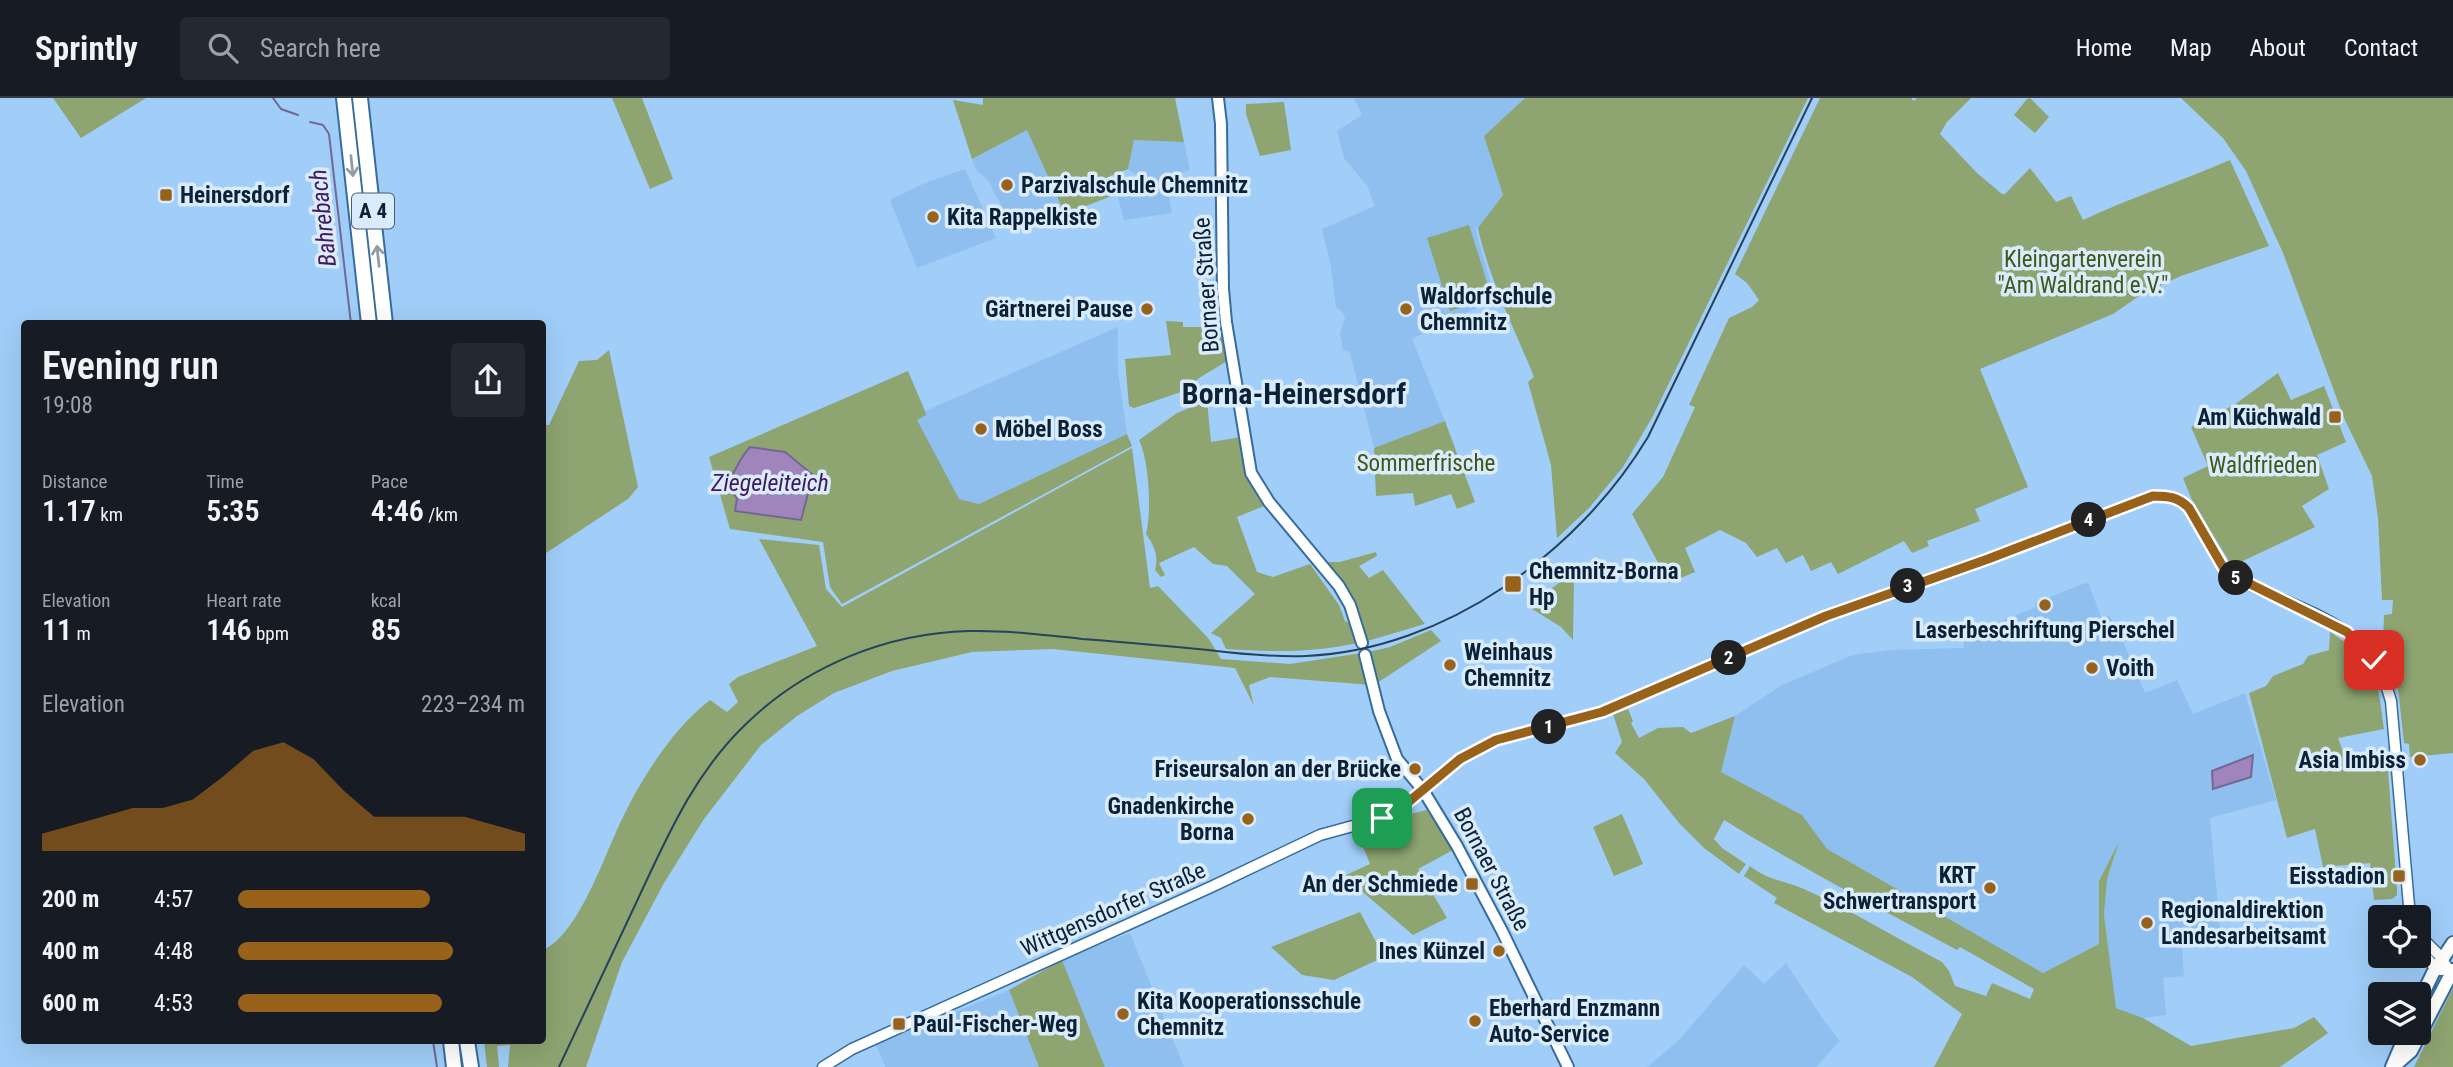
<!DOCTYPE html>
<meta charset="utf-8">
<style>
body{margin:0;font-family:"Roboto Condensed",sans-serif;background:#242831;color:#f1f3f6;height:100vh;display:flex;flex-direction:column;font-size:26px;white-space:nowrap}
*{box-sizing:border-box;margin:0}
p{font-size:23px;color:#9ea1a6}
.icon{flex:none;width:38px;height:38px;fill:none;stroke:currentColor;stroke-width:2;stroke-linecap:round;stroke-linejoin:round}
.map{position:relative;flex:1;overflow:hidden}
.details{position:absolute;left:21px;top:222px;width:525px;height:724px;display:flex;flex-direction:column;background:#171b24;border-radius:7px;box-shadow:0 7px 28px #0002}
.details>*{flex:none}
.controls{position:absolute;left:2368px;top:807px;display:grid;gap:14px}
.controls a{display:grid;place-items:center;width:63px;height:63px;border-radius:7px;background:#171b24;box-shadow:0 7px 28px #0002;font-size:35px}
.pin{position:absolute;display:grid;place-items:center;width:60px;height:60px;color:#fff;margin:-30px;border-radius:14px;box-shadow:0 4px 10px #0006}
.km{position:absolute;width:35px;height:35px;margin:-18px;border-radius:50%;background:#222;color:#fff;font-size:19px;line-height:35px;text-align:center}
.round{display:grid;place-items:center;flex:none;width:74px;height:74px;border-radius:7px;background:#242831}
.headline{display:flex;align-items:center;justify-content:space-between;height:119px;padding:0 21px}
h1{font-size:38px;font-weight:600;line-height:52px}
.stats{display:grid;grid-template-columns:repeat(3,1fr);gap:10px;height:119px;padding:7px 21px}
.stats div{display:grid;align-content:center}
.stats b{font-size:30px;font-weight:600}
.stats small{font-size:19px;font-weight:400}
.stats p{font-size:19px}
.chart{height:196px;padding:14px 21px}
.chart p{display:flex;justify-content:space-between}
.chart svg{width:100%;height:126px;margin-top:7px;fill:#99621b;opacity:.7}
ul{padding:0 21px;list-style:none;font-size:23px}
li{display:grid;grid-template-columns:112px 84px 1fr;align-items:center;height:52px}
li i{height:18px;border-radius:9px;background:#99621b}
header{display:flex;align-items:center;gap:42px;box-sizing:border-box;height:98px;padding:0 35px;background:#171b24;border-bottom:2px solid #363941}
header strong{font-size:33px}
nav{display:flex;gap:38px;margin-inline-start:auto;font-size:24px}
.search{width:490px;height:63px;background:#242831;display:flex;align-items:center;gap:18px;box-sizing:border-box;padding:0 24px;border-radius:7px;color:#9ea1a6;font-size:26px}
.map>svg:first-child{display:block}
</style>
<header>
<strong>Sprintly</strong>
<div class="search"><svg class="icon" aria-label="search" viewBox="0 0 24 24"><circle cx="10" cy="10" r="6"/><path d="M15 15l6 6"/></svg>Search here</div>
<nav><a>Home</a><a>Map</a><a>About</a><a>Contact</a></nav>
</header>
<div class="map">
<svg width="2453" height="969" viewBox="0 0 2453 969">
<rect width="100%" height="100%" fill="#a0cef9"/>
<path fill="#8fbfee" d="M1354,0H1525L1484,38L1503,97L1478,130L1475,129L1495,201L1412,241L1445,323L1374,350L1350,255L1343,252L1340,235L1345,220L1342,214L1336,209L1331,169L1322,131L1375,108L1367,88L1344,60L1337,33L1362,17Z
M1027,32L1065,116L1021,130L1011,125L987,81L977,73L972,61Z
M1134,42L1184,44L1190,72L1165,79L1172,115L1124,122L1117,96L1135,94L1136,87L1141,85L1139,78L1128,71Z
M965,71L996,140L917,170L890,102L925,85Z
M1118,229V273L1127,336L979,406L958,401L916,321L925,317V313Z
M2088,484L2102,521L2109,518L2116,527L2145,595L2177,582L2193,616L2245,595L2276,702L2210,720L2220,830L2181,834L2184,878L2163,880L2166,917L2143,920L2116,910L2104,817L2107,781L2117,751L2099,783V846L2043,875L1914,804L1826,751L1802,717L1721,674L1735,618L1782,587L1853,557L1891,552L1964,550V539L1995,537L1994,532L1999,524L2036,509L2035,505Z
M1130,835L1184,969H1105L1062,862Z
M1786,865L1823,921L1840,943L1816,969H1647L1678,943L1744,867L1764,886Z
M1009,892L1039,969H885L876,946Z"/>
<path fill="#8ea471" fill-rule="evenodd" d="M53,0H146L81,40Z
M612,0H642L673,81L650,91Z
M983,0H1175L1184,44L1134,42L1128,71L1110,78L1117,96L1065,116L1027,32L972,61L953,2L983,7Z
M1525,0H1808L1653,318L1623,369L1589,410L1557,440L1551,367L1528,284L1534,279C1515,232 1488,178 1478,130L1503,97L1484,38Z
M1820,0H1911L1914,3L1917,0H1971L1947,24L1940,36L1977,75L2002,96H2005L2030,70L2056,104L2071,98L2083,122C2130,100 2181,83 2230,62L2269,148L2181,178L2142,196L2113,216L1980,271L2028,389L1975,411L1980,423L1927,443L1929,448L1912,455L1904,443L1838,476L1831,464L1811,473L1803,457L1786,465L1777,450L1757,459L1746,445L1720,432L1685,450L1695,474L1669,485L1632,416L1663,379L1695,309L1689,307L1729,220L1752,209L1759,202L1747,185L1735,176Z
M2030,0L2049,19L2035,35L2014,17L2027,1Z
M2181,0H2453V655L2410,659L2409,646L2404,645L2398,590L2385,563L2389,561L2386,555L2382,557L2379,551L2383,542L2384,517L2392,516L2393,502H2382L2378,420L2372,378L2344,320L2283,155L2246,73L2223,40Z
M1284,4L1291,52L1260,58L1246,16V6Z
M1469,127L1492,200L1450,213L1427,140Z
M1166,223L1183,224V229H1220L1229,262L1199,280L1187,292L1134,310L1129,308L1125,261L1171,257Z
M609,252L638,389L628,401L543,457V327H549L579,263L597,262Z
M908,273L925,313L926,317L917,322L959,401L979,406L1127,336L1132,348L842,506L830,489L823,444L730,431L709,359ZM738,365L801,422L735,413L737,400L729,385L738,372Z
M2278,275L2291,302L2324,288L2346,344L2317,357L2329,391L2302,408L2315,429L2232,468L2192,402L2183,380L2208,368L2191,329L2234,307Z
M1207,303L1211,344L1241,339C1243,370 1247,383 1264,408L1237,419L1257,474L1273,479L1310,466L1339,507L1345,523L1352,526L1358,545C1309,555 1276,554 1226,551L1221,540L1211,535L1255,496L1227,468L1213,466L1194,449L1159,465L1165,477L1161,479L1155,472C1159,458 1154,447 1146,436C1152,413 1149,363 1139,342L1177,315Z
M1445,323L1475,404L1457,411L1451,396L1415,408L1413,395L1376,398L1374,350Z
M1132,350L1150,490L1158,488L1209,541L1221,561L1290,566L1362,555L1372,587L1270,579L1249,587L1254,608L1235,570L1053,551L972,554L892,573L834,595L797,618L761,647L704,721L664,785L622,864L586,969H508L510,947L497,948L499,969H487L484,943H542L543,852C580,836 606,752 624,717C644,676 674,630 710,602L727,614L738,604L729,586L738,579L817,548L759,441L819,447L826,491L842,509Z
M1376,454L1377,458L1359,468L1369,480L1383,472L1425,526L1364,544L1321,464H1340Z
M1571,475L1574,480L1573,542L1561,529L1529,509Z
M1431,532L1441,543L1374,587L1368,554L1390,549Z
M2330,534C2375,562 2378,580 2384,631L2338,640L2347,665L2368,659H2387L2397,791V797L2392,801L2374,802L2370,765L2323,769L2315,731L2287,740L2249,595L2266,588L2273,578L2303,566L2308,558L2329,552Z
M1628,611L1633,623L1631,625L1639,640L1658,630L1683,629L1691,635L1735,618L1721,674L1802,717L1827,751L2043,875L2099,846V783L2119,744L2107,781L2104,817L2116,910L2143,920L2191,948L2294,930L2314,919L2328,935L2280,969H1934L1962,916L1912,879L1774,805L1777,800L1744,778L1750,768C1769,783 1783,782 1804,791C1851,812 1896,840 1942,864L1949,873L1955,888L1986,898L1992,885L2030,901L2034,891L1960,849L1957,852C1879,810 1800,769 1724,722L1714,741L1722,750L1746,766L1739,776L1704,750L1679,725L1644,681L1615,655L1622,644L1613,616Z
M1427,712L1453,752L1418,771L1447,820L1413,837L1344,778L1370,766L1358,736C1381,729 1403,716 1427,712Z
M1622,716L1643,766L1614,778L1593,729Z
M1360,814L1384,859L1334,882L1302,877L1271,849Z
M1062,862L1105,969H1039L1009,892Z
M2453,890V969H2414Z"/>
<path fill="#a084bc" stroke="#736794" stroke-width="2" d="M750,349L785,354L813,377L801,422L735,413L737,400C733,396 728,391 730,385C731,377 744,355 750,349Z
M2253,657L2251,679L2213,691L2212,673Z"/>
<g fill="none" stroke-linecap="round" stroke-linejoin="round">
<path stroke="#736794" stroke-width="2" d="M273,0L281,11L298,17
M310,24L323,27L329,36L351,226
M433,943L437,969"/>
<g stroke="#366d9d" stroke-width="13">
<path id="tertiary" d="M2418,836L2439,857L2451,875
M2418,849L2436,871L2442,872
M823,969L852,951L1211,789L1320,737L1382,720L1406,706L1460,661L1496,642L1602,614L1826,518L1988,461L2153,398C2169,398 2178,399 2189,410L2223,469L2232,477C2299,517 2367,516 2391,603L2410,819"/>
</g>
<g stroke="#366d9d" stroke-width="14">
<path id="secondary" d="M1218,0L1221,26L1223,191L1226,224L1251,375L1269,404L1339,488L1350,507L1362,545
M1365,557L1379,613L1397,661L1423,692L1457,748L1502,833L1568,969"/>
</g>
<g stroke="#366d9d" stroke-width="16">
<path id="primary" d="M2418,906L2433,875L2453,845
M2392,969L2407,934
M2393,969L2411,953L2453,872"/>
</g>
<g stroke="#366d9d" stroke-width="18">
<path id="motorway" d="M344,0L369,226
M360,0L385,226
M451,943L454,969
M467,943L471,969"/>
</g>
<use href="#tertiary" stroke="#fff" stroke-width="10"/>
<use href="#secondary" stroke="#fff" stroke-width="10"/>
<use href="#primary" stroke="#fff" stroke-width="12"/>
<use href="#motorway" stroke="#fff" stroke-width="14"/>
<path stroke="#27425b" stroke-width="2" d="M559,969C585,914 611,859 637,803C667,739 694,675 747,625C806,568 887,535 969,533C1007,532 1044,537 1082,541C1124,544 1166,548 1208,552C1240,556 1273,559 1306,558C1445,552 1578,455 1648,339L1812,0"/>
</g>
<defs><path id="oneway-shaft" d="M-6 0H5M1.5-3L5.5 0L1.5 3" fill="none" stroke-width="1.6" stroke-linecap="round" stroke-linejoin="round" transform="scale(1.75)"/></defs>
<g stroke="#919ca5">
<use href="#oneway-shaft" transform="translate(352 68) rotate(84)"/>
<use href="#oneway-shaft" transform="translate(378 158) rotate(-96)"/>
</g>
<g fill="none" stroke-linecap="round" stroke-linejoin="round">
<g stroke="#fff" stroke-width="14">
<path id="route" d="M1382,720L1406,706L1460,661L1496,642L1602,614L1826,518L1988,461L2153,398C2169,398 2178,399 2189,410L2223,469L2232,477L2347,534L2374,562"/>
</g>
<use href="#route" stroke="#99621b" stroke-width="9"/>
</g>
<g fill="#99621b" stroke="#daebfc" stroke-width="2.5">
<circle cx="1007" cy="87" r="7"/>
<rect x="159" y="90" width="14" height="14" rx="3.5"/>
<circle cx="933" cy="119" r="7"/>
<circle cx="1147" cy="211" r="7"/>
<circle cx="1406" cy="211" r="7"/>
<rect x="2328" y="312" width="14" height="14" rx="3.5"/>
<circle cx="981" cy="331" r="7"/>
<rect x="1504" y="477" width="18" height="18" rx="3.5"/>
<circle cx="2045" cy="507" r="7"/>
<circle cx="1450" cy="567" r="7"/>
<circle cx="2092" cy="570" r="7"/>
<circle cx="2420" cy="662" r="7"/>
<circle cx="1415" cy="671" r="7"/>
<circle cx="1248" cy="721" r="7"/>
<rect x="2392" y="771" width="14" height="14" rx="3.5"/>
<rect x="1465" y="779" width="14" height="14" rx="3.5"/>
<circle cx="1990" cy="790" r="7"/>
<circle cx="2147" cy="825" r="7"/>
<circle cx="1499" cy="853" r="7"/>
<circle cx="1123" cy="916" r="7"/>
<circle cx="1475" cy="923" r="7"/>
<rect x="892" y="919" width="14" height="14" rx="3.5"/>
</g>
<g text-anchor="middle" stroke-width="7" stroke-linejoin="round" paint-order="stroke">
<rect fill="#daebfc" stroke="#495e71" stroke-width="2" x="352" y="95.5" width="42" height="35" rx="5"/>
<g font-size="21" font-weight="bold" fill="#0b2236">
<text x="373" y="120">A 4</text>
</g>
<g font-size="23" font-weight="bold" fill="#0b2236" stroke="#daebfc" text-anchor="start">
<text x="1021" y="95">Parzivalschule Chemnitz</text>
<text x="180" y="105">Heinersdorf</text>
<text x="947" y="127">Kita Rappelkiste</text>
<text x="1420" y="206">Waldorfschule<tspan x="1420" dy="26">Chemnitz</tspan></text>
<text x="1133" y="219" text-anchor="end">Gärtnerei Pause</text>
<text x="2321" y="327" text-anchor="end">Am Küchwald</text>
<text x="995" y="339">Möbel Boss</text>
<text x="1529" y="481">Chemnitz-Borna<tspan x="1529" dy="26">Hp</tspan></text>
<text x="2045" y="540" text-anchor="middle">Laserbeschriftung Pierschel</text>
<text x="1464" y="562">Weinhaus<tspan x="1464" dy="26">Chemnitz</tspan></text>
<text x="2106" y="578">Voith</text>
<text x="2406" y="670" text-anchor="end">Asia Imbiss</text>
<text x="1401" y="679" text-anchor="end">Friseursalon an der Brücke</text>
<text x="1234" y="716" text-anchor="end">Gnadenkirche<tspan x="1234" dy="26">Borna</tspan></text>
<text x="1976" y="785" text-anchor="end">KRT<tspan x="1976" dy="26">Schwertransport</tspan></text>
<text x="2385" y="786" text-anchor="end">Eisstadion</text>
<text x="1458" y="794" text-anchor="end">An der Schmiede</text>
<text x="2161" y="820">Regionaldirektion<tspan x="2161" dy="26">Landesarbeitsamt</tspan></text>
<text x="1485" y="861" text-anchor="end">Ines Künzel</text>
<text x="1137" y="911">Kita Kooperationsschule<tspan x="1137" dy="26">Chemnitz</tspan></text>
<text x="1489" y="918">Eberhard Enzmann<tspan x="1489" dy="26">Auto-Service</tspan></text>
<text x="913" y="934">Paul-Fischer-Weg</text>
</g>
<g font-size="23" fill="#405718" stroke="#daebfc">
<text x="2083" y="169">Kleingartenverein<tspan x="2083" dy="26">"Am Waldrand e.V."</tspan></text>
<text x="1426" y="373">Sommerfrische</text>
<text x="2263" y="375">Waldfrieden</text>
</g>
<g font-size="23" fill="#0b2236" stroke="#daebfc">
<text transform="translate(1206 187) rotate(-94)" y="8">Bornaer Straße</text>
<text transform="translate(1492 771) rotate(62)" y="8">Bornaer Straße</text>
<text transform="translate(1113 811) rotate(-24)" y="8">Wittgensdorfer Straße</text>
</g>
<g font-size="24" font-style="italic" fill="#411a5e" stroke="#daebfc">
<text transform="translate(323 120) rotate(-96)" y="8">Bahrebach</text>
<text x="770" y="393">Ziegeleiteich</text>
</g>
<g font-size="30" font-weight="bold" fill="#0b2236" stroke="#daebfc">
<text x="1294" y="306">Borna-Heinersdorf</text>
</g>
</g>
</svg>
<div class="controls">
<a><svg class="icon" aria-label="locate" viewBox="0 0 24 24"><circle cx="12" cy="12" r="6"/><path d="M12 2v4M12 18v4M2 12h4M18 12h4"/></svg></a>
<a><svg class="icon" aria-label="layers" viewBox="0 0 24 24"><path d="M12 4l9 5-9 5-9-5zM3 14l9 5 9-5"/></svg></a>
</div>
<div class="pin" style="left:1382px;top:720px;background:#1e9e55"><svg class="icon" aria-label="arrive" viewBox="0 0 24 24"><path d="M6 21V4h12l-3 4 3 4H6"/></svg></div>
<div class="pin" style="left:2374px;top:562px;background:#d93025"><svg class="icon" aria-label="check" viewBox="0 0 24 24"><path d="M5 12l5 5 9-10"/></svg></div>
<b class="km" style="left:1549px;top:629px">1</b>
<b class="km" style="left:1729px;top:560px">2</b>
<b class="km" style="left:1908px;top:488px">3</b>
<b class="km" style="left:2089px;top:422px">4</b>
<b class="km" style="left:2236px;top:480px">5</b>
<section class="details">
<div class="headline"><div><h1>Evening run</h1><p>19:08</p></div><a class="round"><svg class="icon" aria-label="share" viewBox="0 0 24 24"><path d="M12 15V3M7 8l5-5 5 5M5 13v7h14v-7"/></svg></a></div>
<div class="stats">
<div><p>Distance</p><b>1.17<small> km</small></b></div>
<div><p>Time</p><b>5:35</b></div>
<div><p>Pace</p><b>4:46<small> /km</small></b></div>
</div>
<div class="stats">
<div><p>Elevation</p><b>11<small> m</small></b></div>
<div><p>Heart rate</p><b>146<small> bpm</small></b></div>
<div><p>kcal</p><b>85</b></div>
</div>
<div class="chart"><p><span>Elevation</span>223–234 m</p>
<svg viewBox="0 0 160 44" preserveAspectRatio="none"><path d="M0 44V38L10 35L20 32L30 29L40 29L50 26L60 18L70 9L80 6L90 12L100 23L110 32L120 32L130 32L140 32L150 35L160 38V44z"/></svg>
</div>
<ul>
<li><b>200 m</b>4:57<i style="width:67%"></i></li>
<li><b>400 m</b>4:48<i style="width:75%"></i></li>
<li><b>600 m</b>4:53<i style="width:71%"></i></li>
</ul>
</section>
</div>
